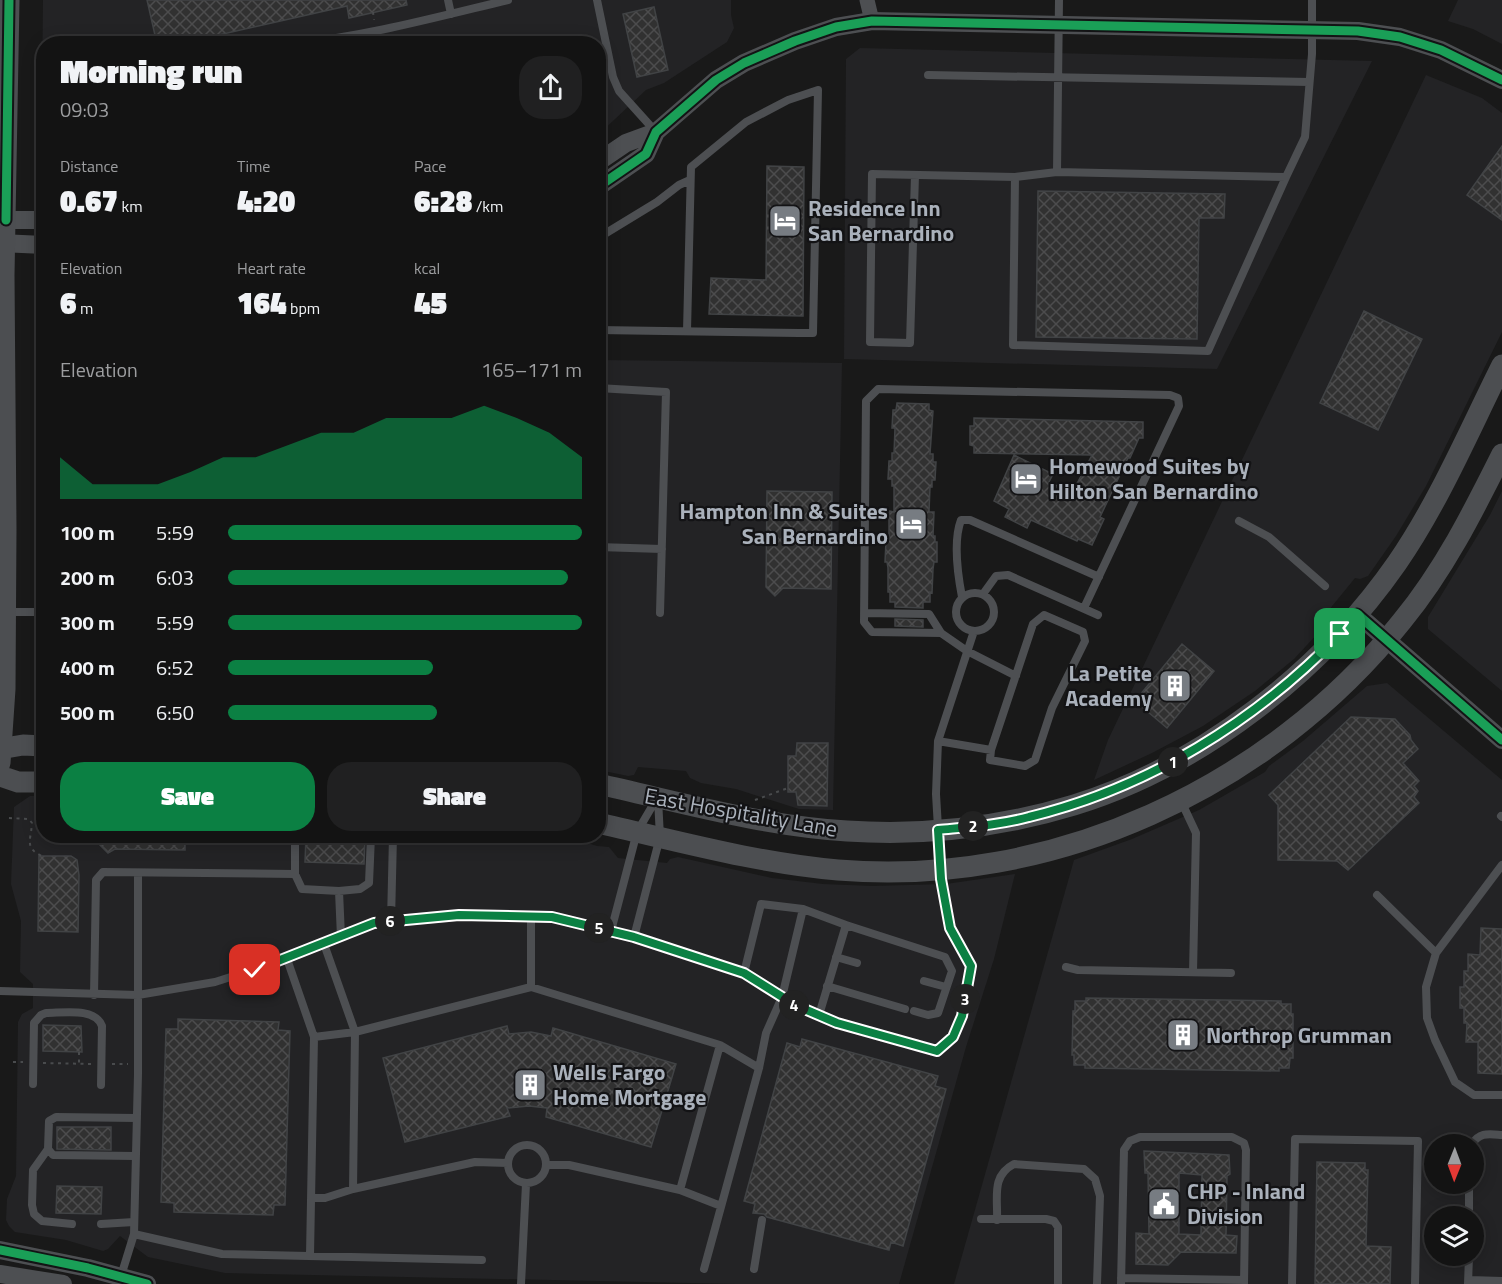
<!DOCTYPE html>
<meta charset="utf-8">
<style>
body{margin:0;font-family:"Titillium Web",sans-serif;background:#202021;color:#f1f3f6;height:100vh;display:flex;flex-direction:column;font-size:22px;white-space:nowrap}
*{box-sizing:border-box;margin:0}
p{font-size:20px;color:#9d9ea0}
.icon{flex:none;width:33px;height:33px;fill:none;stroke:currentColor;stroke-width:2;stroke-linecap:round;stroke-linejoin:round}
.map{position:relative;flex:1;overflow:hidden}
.details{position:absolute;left:36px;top:36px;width:570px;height:807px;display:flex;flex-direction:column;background:#131313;border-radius:24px;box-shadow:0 3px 15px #0003,0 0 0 2px #323233}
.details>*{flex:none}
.needle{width:39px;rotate:181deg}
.tools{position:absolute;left:1424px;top:1134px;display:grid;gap:12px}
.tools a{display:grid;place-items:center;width:60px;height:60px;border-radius:50%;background:#131313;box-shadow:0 3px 15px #0003,0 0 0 2px #323233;font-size:30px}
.pin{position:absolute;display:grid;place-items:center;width:51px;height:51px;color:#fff;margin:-26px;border-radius:12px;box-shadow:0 3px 9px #0006}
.km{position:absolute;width:30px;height:30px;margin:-15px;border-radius:50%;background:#222;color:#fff;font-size:16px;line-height:30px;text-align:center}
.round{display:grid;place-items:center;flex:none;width:63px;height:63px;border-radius:24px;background:#202021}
.summary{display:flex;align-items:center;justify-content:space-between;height:102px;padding:0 24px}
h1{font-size:33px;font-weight:800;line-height:45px}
.stats{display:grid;grid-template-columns:repeat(3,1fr);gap:9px;height:102px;padding:6px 24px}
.stats div{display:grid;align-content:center}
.stats b{font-size:30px;font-weight:800}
.stats small{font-size:16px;font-weight:400}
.stats p{font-size:16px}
.chart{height:168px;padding:12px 24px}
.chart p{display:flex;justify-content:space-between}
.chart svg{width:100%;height:108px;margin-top:6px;fill:#0b8043;opacity:.7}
.cta{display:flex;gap:12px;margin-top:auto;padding:12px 24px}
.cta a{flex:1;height:69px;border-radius:24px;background:#0b8043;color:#fff;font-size:24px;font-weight:800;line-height:69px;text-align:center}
.cta a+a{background:#202021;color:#f1f3f6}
ul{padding:0 24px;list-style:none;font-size:20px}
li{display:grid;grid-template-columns:96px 72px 1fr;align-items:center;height:45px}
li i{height:15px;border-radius:8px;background:#0b8043}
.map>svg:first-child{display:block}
</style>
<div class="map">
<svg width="1502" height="1284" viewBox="0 0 1502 1284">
<defs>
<pattern id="building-cross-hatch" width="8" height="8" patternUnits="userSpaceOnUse" patternTransform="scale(1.5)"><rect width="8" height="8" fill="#313131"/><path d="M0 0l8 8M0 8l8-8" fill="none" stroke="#4c4c4d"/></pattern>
</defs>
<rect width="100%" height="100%" fill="#191919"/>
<path fill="#232325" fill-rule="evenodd" d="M43,0H731V15L734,28L727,42L664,83L646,90L599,134L598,44H44L43,186L41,184Z
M1458,0H1502V44L1473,29L1448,21Z
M860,48L1372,61L1217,369L844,359L846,59Z
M1426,75L1482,98L1502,113V332L1426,486L1396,536L1368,576L1360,579L1355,578L1324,616L1326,621L1320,631L1294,659L1255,691L1203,726L1152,753L1094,780L1108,740Z
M43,278V726L35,721L38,282Z
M599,360L842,363L833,810L799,809L736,789L701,783L690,778L686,771L638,767L634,775L628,776L599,770Z
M1502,491V691L1428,629V617L1490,515Z
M1387,683L1502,780V1284H954L1074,860L1132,839L1199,810L1265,772L1269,766L1303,741L1367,686ZM1434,1144H1473V1184H1434ZM1434,1216H1473V1256H1434Z
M30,796H43L44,836H565L597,846L609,847L618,858L667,863L670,859L678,857L772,878L823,884L872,886L946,884L1015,874L994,959L966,1047L899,1284H735L225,1273L148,1257L120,1236L108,1249L103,1251L66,1240L15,1232L9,1226L6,1220L7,1199L16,1176L18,1022L22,1014L33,1008V984L20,972L21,921L11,884L14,807Z"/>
<path fill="url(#building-cross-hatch)" stroke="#414345" stroke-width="1.5" fill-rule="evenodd" d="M147,0H406L407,5L349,18L347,6L179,44H157Z
M654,7L668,70L637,77L623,14Z
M1502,146V220L1467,195Z
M767,166L804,167L803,316L709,314L711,278L766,280Z
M1038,191L1225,194L1224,218H1199L1197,339L1036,337Z
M1364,311L1422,339L1378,430L1320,403Z
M897,403L929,404V410L933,411L930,454H933V462H936L935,480H932V487H930L929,512H934L933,536H935V542H937V562H934L933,569L932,593L930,592V602H923V608L895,607V602H890V592H888V568L887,562H885L886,541H887L889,536V511L894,512V486H892V479H888L889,461H892V453H894L895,428H892L893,410H896Z
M974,418L1143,422V438H1139L1130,458H1128L1100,517L1104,519L1092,545L1078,539L1077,541L1031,520L1027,528L1005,517L1009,509L994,501L1014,455L1053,474L1049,482L1072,493L1092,455L974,453V446L970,445V426H974Z
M767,491L832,492L831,589L783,588L775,596L766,587Z
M895,619L923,620V627L895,626Z
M1182,644L1214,671L1167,728L1135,701Z
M1351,717L1395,719L1410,735L1411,740L1418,749L1403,763L1419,781L1414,786L1418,791L1414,797L1419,803L1348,870L1337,861L1278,860V805L1269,795Z
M797,743H828L827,806L798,805L796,792H788V756H796Z
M91,836H185V850L115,849L108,853Z
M306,836H365L364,864L305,862Z
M39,856H71L77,860L79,875L78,932L38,931Z
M1481,928L1502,929V1074L1478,1073V1042H1466L1467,1023H1464V1008H1460V987H1464V971H1468V954L1480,955Z
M1086,998L1281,1001V1004H1291V1014H1293V1058H1290L1289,1068H1279V1071L1085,1068V1065H1074V1055H1072L1073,1011H1075V1001H1086Z
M178,1019L279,1022L278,1030L290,1031L285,1205H274L273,1215L174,1212V1203L161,1202L166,1029H178Z
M43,1025L81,1026L82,1052L43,1051Z
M507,1026L509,1034L531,1032L551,1036L553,1028L676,1064L651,1147L546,1117L547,1108L529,1106L507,1108L510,1116L405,1142L383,1058Z
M802,1039L938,1076L935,1086L946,1089L903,1246L891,1242L889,1250L767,1217L764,1214L753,1213L755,1204L744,1201L787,1043L800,1047Z
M57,1127H111V1150L57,1149Z
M1144,1151L1229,1155L1230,1174L1227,1176L1226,1235L1237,1236L1236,1253L1181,1252L1168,1265L1136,1264V1233L1149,1234L1148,1173H1145ZM1179,1173L1202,1175L1201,1235L1179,1234Z
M1317,1162L1365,1163V1170H1368L1366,1246L1391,1247L1390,1284H1315Z
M57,1186L102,1187L101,1214L56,1213Z"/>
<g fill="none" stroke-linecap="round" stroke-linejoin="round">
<path stroke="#494b4d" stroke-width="2" stroke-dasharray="3 4.5" stroke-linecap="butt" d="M373,12L374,20
M755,800L788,788
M9,818L29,819L32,823C31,840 24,848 42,856
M79,1052V1063
M13,1062H23
M43,1063L92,1064
M112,1064H128"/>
<path stroke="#4d4f52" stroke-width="8" d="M448,0L451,14
M597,0L613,77L619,91L655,131
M1059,0L1057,172L1286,177L1305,137L1312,54V0
M117,44L125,39
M291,44C364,37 437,17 508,0
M928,75L1309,82
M915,175L910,343L870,342L872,174L1015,177L1057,172
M1015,177L1013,345L1208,351L1286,177
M598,238L657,202L679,185L690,180
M44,288L41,329L44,332
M598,330L799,333H813L818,90L788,100L746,122L691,167L687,331
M598,388L666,392L660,613
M1239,521L1269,537L1325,586
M598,547L662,549
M956 612a19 19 0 1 1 38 0a19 19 0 1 1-38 0Z
M983,594L996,576L1008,575L1098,615
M962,597C958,576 953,541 961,520H970L1099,577
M6,612H44
M864,613L929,614L941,633
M1016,676L967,651L941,633L872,632L864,622L866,401L878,389L1170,395L1178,398L1179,406L1084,608
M938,741L991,750L1033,624L1044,615L1083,632L1085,641L1052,708L1035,760L1025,766L990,760L991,750
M1181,801L1196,833L1193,972
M1501,816L1502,817
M295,836V874
M339,891L360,889L369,883L371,836
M1377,895L1436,953L1502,865
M531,916V987
M391,921L393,836
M846,925L945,957L952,971L938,1013L928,1015L914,1011
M611,931L637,832L657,798
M634,937L660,837L658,799
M324,944L355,1032L353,1189
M1436,953L1426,987L1427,1018L1435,1040L1455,1082L1474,1095H1502
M836,957L857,963
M287,959L314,1037L310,1255
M1066,967L1078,970L1231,973
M744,973L761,904L803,909L846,925L819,1015
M924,981L946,987
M827,986L905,1009
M0,991L138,995L215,982L287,959L374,923L459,915L552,917L634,937L744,973L795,1005L837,1023L937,1051L953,1037L962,1016L971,966L950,928L941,879L936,794L938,741L974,631
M94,995L96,880L103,872L295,874L302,889L339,891L341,937
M314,1037L355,1032L531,987L720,1045L759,1068
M33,1084L34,1023L41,1015L46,1013C63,1013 95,1007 102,1026L101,1085
M1472,1144C1480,1132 1488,1134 1502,1135
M508 1164a19 19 0 1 1 38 0a19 19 0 1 1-38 0Z
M48,1149L33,1170L32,1205L34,1214L42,1221L72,1224
M135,1156L53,1155L48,1149L49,1121L56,1117L136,1118
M547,1165H569L680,1190L721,1206
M680,1190L720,1045
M311,1198H325L353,1189L475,1162L508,1163
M1469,1216V1184
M981,1219H1046L1054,1221L1058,1227V1284
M997,1220C998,1197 991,1176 1014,1164L1084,1169L1095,1179L1100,1196L1097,1284
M101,1224L134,1222
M134,1234L222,1254L482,1260
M704,1269L759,1068L766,1033L782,997L803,909
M754,1269L762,1220
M121,1276L134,1234L138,1074V873
M1121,1278L1244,1280
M1469,1280L1502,1281
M521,1284L526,1184
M1121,1284L1124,1150L1130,1141L1140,1137H1232L1244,1143L1246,1150L1244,1284
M1292,1284L1295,1139L1418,1141L1415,1284
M1468,1284L1469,1256"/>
<path stroke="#4d4f52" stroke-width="15" d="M867,0L872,21"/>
<path stroke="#4d4f52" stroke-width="18" d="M598,162L626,143L656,132
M598,187L646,154L656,132L716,80L744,63L795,41L836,27L872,21L1358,31L1400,37L1441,50L1502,80
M0,222L6,220H44
M0,243L44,245
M1357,614L1502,740
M0,1250L88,1268L147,1284
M0,1274L63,1284"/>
<path stroke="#4c4e51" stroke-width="21" d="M0,749L23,745L44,746
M0,763L5,689L6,529L4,275L9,0
M0,776L18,782H44
M598,784C680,802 763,826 847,831C923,836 1002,827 1074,805C1201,766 1322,671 1397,563C1439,502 1469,431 1502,365
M598,823C678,841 757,863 838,870C1052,888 1269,788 1402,621C1444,570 1473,512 1502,454"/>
<g stroke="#131315" stroke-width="13">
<path id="cycleway" d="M598,187L646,154L656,132L716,80L744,63L795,41L836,27L872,21L1358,31L1400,37L1441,50L1502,80
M6,220L9,0
M1357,614L1502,740
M0,1250L88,1268L147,1284"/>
</g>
<use href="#cycleway" stroke="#1a9f57" stroke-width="9"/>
</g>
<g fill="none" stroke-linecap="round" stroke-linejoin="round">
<g stroke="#fff" stroke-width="12">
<path id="route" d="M255,970L374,923L459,915L552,917L634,937L744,973L795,1005L837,1023L937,1051L953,1037L962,1016L971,966L950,928L941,879L938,830C968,827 1000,825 1029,817C1148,788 1255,722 1340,634"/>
</g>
<use href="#route" stroke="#0b8043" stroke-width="8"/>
</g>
<defs>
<g id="hotel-square" transform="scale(1.725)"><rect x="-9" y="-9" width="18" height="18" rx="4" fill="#777c82" stroke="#131315"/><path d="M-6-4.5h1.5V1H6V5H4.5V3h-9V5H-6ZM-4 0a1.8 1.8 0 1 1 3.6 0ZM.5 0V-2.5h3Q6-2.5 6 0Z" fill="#fff"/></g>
<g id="building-square" transform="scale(1.725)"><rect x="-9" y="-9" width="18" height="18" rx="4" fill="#777c82" stroke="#131315"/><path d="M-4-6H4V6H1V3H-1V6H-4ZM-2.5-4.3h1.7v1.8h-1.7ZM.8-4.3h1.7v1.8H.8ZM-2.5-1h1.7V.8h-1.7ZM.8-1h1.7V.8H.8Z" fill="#fff"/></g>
<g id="civic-square" transform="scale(1.725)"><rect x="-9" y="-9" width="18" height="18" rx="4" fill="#777c82" stroke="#131315"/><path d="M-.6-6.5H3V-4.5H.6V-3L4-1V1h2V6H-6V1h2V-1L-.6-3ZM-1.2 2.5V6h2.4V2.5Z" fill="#fff"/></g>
</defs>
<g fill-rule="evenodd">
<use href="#hotel-square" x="785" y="221"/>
<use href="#hotel-square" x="1026" y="479"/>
<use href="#hotel-square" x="911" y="524"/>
<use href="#building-square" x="1175" y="686"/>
<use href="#building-square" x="1183" y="1035"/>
<use href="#building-square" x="530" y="1085"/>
<use href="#civic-square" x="1164" y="1204"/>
</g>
<g text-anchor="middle" stroke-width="4.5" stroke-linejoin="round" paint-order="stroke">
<g font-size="22" font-weight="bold" fill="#aab1bb" stroke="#131315" text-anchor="start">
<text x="808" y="216">Residence Inn<tspan x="808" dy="25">San Bernardino</tspan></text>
<text x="1049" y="474">Homewood Suites by<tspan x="1049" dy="25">Hilton San Bernardino</tspan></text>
<text x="888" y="519" text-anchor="end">Hampton Inn &amp; Suites<tspan x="888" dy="25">San Bernardino</tspan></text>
<text x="1152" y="681" text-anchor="end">La Petite<tspan x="1152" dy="25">Academy</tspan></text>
<text x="1206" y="1043">Northrop Grumman</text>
<text x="553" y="1080">Wells Fargo<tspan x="553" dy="25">Home Mortgage</tspan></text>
<text x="1187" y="1199">CHP - Inland<tspan x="1187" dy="25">Division</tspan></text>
</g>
<g font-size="22" fill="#aab1bb" stroke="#131315">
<text transform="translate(741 812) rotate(10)" y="8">East Hospitality Lane</text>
</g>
</g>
</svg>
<div class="tools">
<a><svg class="needle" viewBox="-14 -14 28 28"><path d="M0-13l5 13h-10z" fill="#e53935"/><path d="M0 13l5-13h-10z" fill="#9d9ea0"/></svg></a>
<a><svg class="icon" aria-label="layers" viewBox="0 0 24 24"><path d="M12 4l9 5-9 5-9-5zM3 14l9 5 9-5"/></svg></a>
</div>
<div class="pin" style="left:1340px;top:634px;background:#1e9e55"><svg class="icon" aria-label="arrive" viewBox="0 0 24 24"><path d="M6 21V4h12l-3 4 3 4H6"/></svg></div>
<div class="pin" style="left:255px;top:970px;background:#d93025"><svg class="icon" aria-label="check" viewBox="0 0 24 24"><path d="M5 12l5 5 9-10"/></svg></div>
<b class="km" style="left:1173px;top:762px">1</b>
<b class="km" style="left:973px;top:826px">2</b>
<b class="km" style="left:965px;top:999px">3</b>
<b class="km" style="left:794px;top:1005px">4</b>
<b class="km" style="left:599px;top:928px">5</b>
<b class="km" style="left:390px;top:921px">6</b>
<section class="details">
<div class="summary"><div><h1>Morning run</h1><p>09:03</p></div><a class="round"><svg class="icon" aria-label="share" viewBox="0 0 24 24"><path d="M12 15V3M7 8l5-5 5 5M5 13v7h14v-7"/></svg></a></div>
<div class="stats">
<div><p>Distance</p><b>0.67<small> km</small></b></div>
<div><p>Time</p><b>4:20</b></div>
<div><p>Pace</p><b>6:28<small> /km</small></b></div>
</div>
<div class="stats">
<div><p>Elevation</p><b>6<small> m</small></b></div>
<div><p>Heart rate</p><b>164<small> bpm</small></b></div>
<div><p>kcal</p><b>45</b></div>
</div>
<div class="chart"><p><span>Elevation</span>165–171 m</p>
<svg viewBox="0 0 160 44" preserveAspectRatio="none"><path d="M0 44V27L10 38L20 38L30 38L40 33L50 27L60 27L70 22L80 17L90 17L100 11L110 11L120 11L130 6L140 11L150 17L160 27V44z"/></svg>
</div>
<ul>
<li><b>100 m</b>5:59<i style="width:100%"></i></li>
<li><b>200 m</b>6:03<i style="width:96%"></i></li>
<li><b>300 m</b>5:59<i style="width:100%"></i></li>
<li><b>400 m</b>6:52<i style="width:58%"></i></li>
<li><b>500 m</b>6:50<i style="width:59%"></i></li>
</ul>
<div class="cta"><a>Save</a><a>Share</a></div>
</section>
</div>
